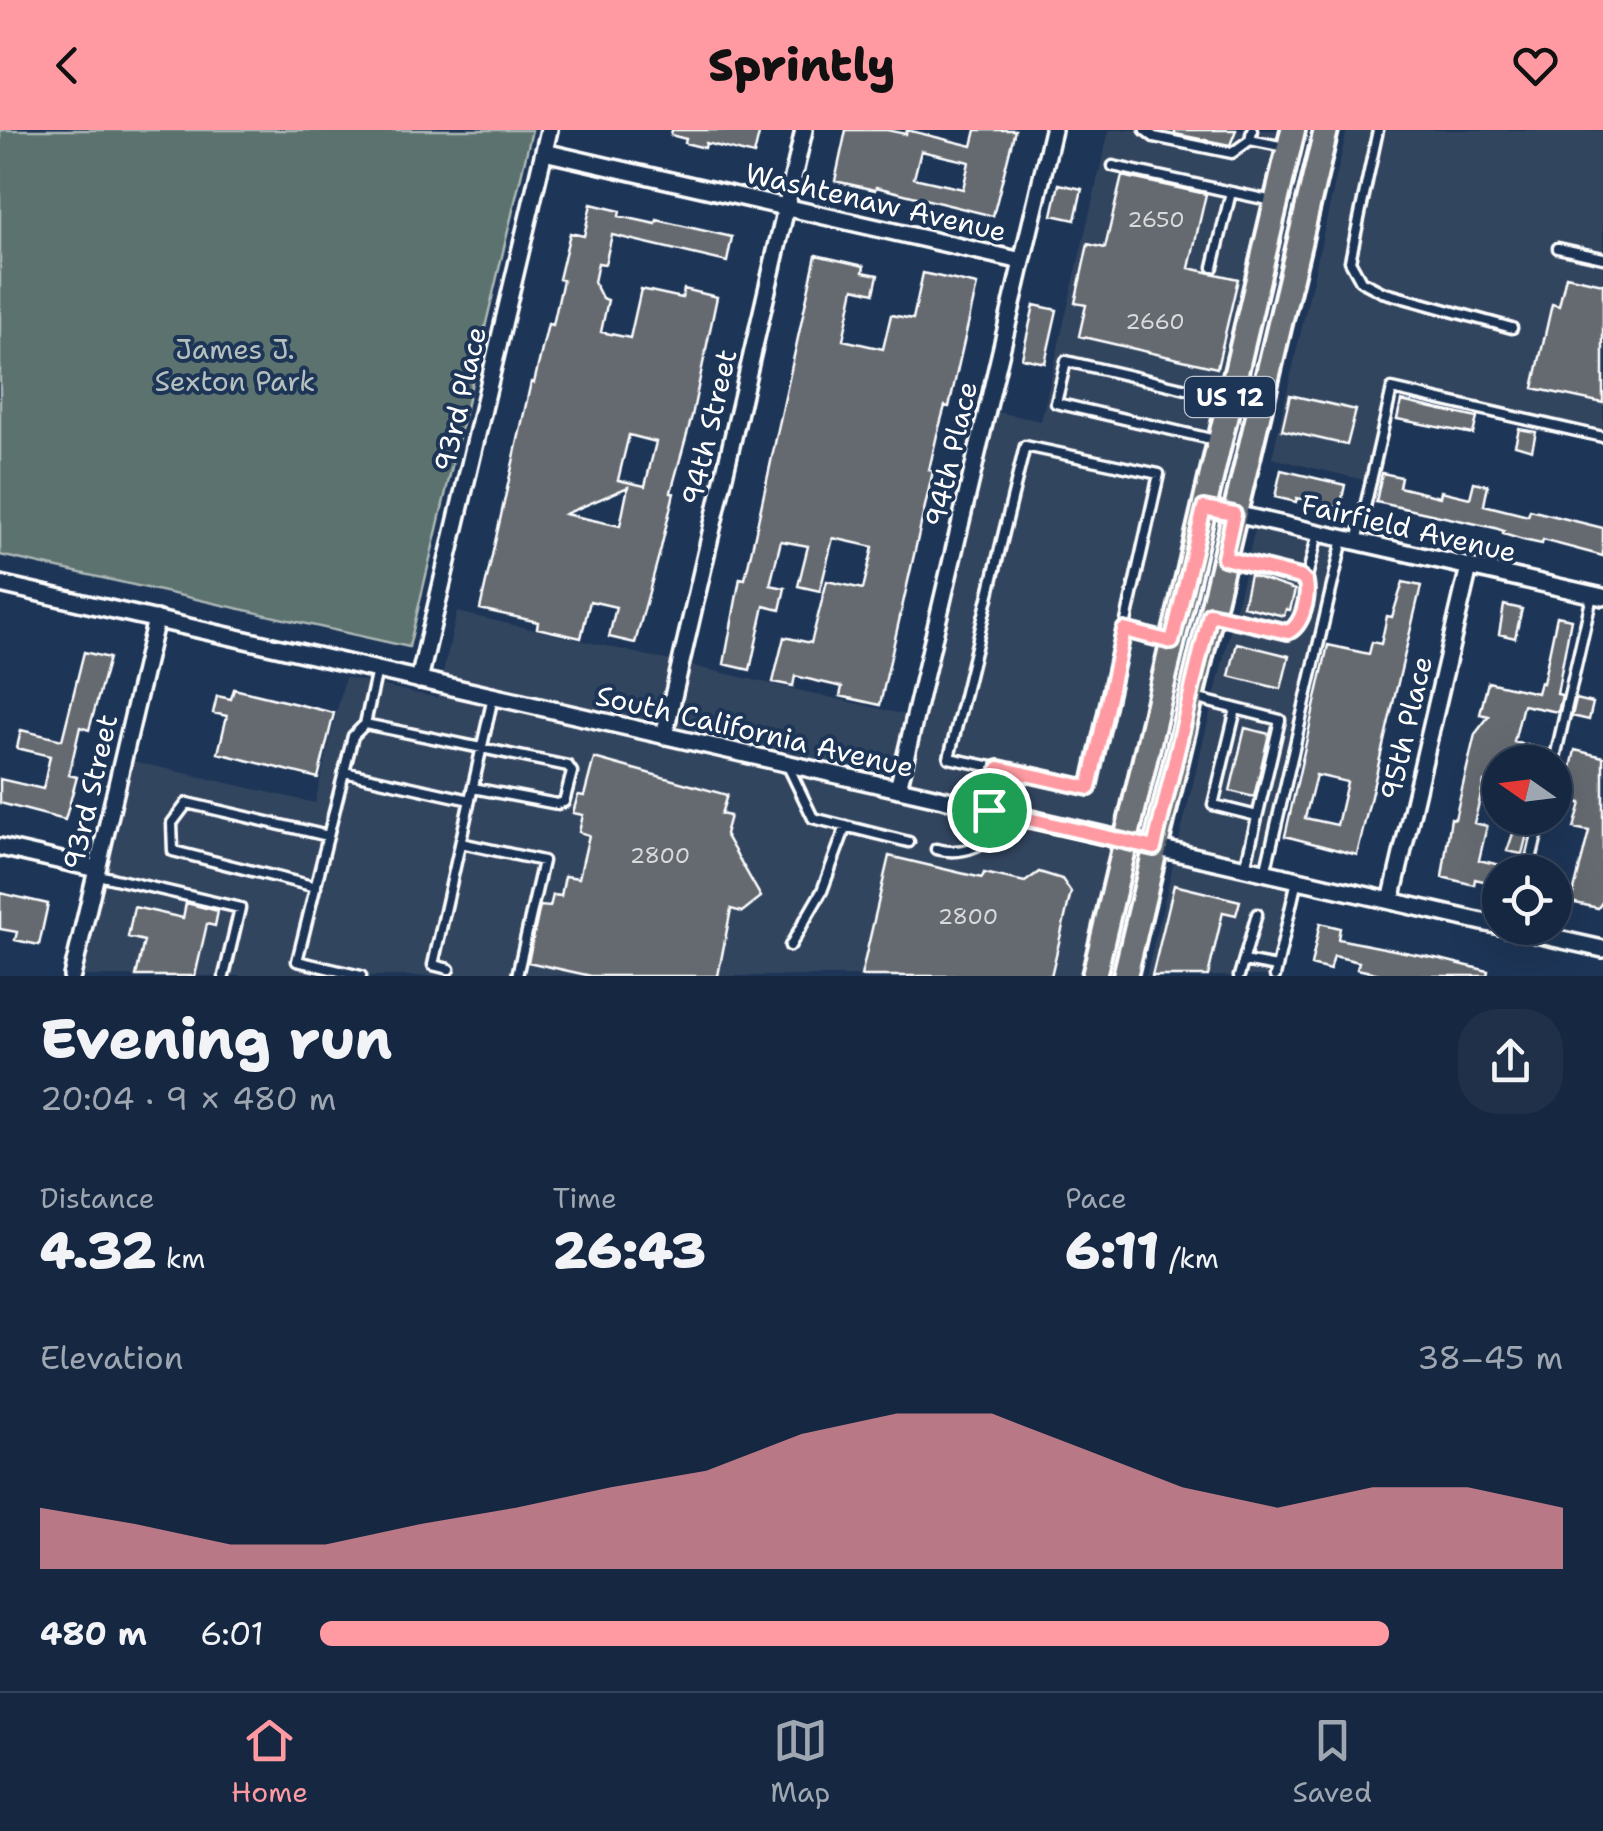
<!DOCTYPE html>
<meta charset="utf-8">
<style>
body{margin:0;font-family:"Shantell Sans",sans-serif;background:#1f3048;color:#f1f3f6;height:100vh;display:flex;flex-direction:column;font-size:38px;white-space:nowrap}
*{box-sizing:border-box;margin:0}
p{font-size:32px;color:#9ea6b1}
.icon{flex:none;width:55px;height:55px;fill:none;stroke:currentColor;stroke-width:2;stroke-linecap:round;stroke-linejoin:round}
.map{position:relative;height:846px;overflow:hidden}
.drawer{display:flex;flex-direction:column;background:#162841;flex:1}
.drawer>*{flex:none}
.needle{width:65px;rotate:284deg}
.controls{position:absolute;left:1482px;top:615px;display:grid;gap:20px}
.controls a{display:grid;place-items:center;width:90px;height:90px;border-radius:50%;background:#162841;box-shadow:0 10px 40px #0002,0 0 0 2px #35445a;font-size:50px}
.pin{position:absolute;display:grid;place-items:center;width:85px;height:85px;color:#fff;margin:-42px;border:5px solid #fff;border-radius:50%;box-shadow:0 2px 10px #0007}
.round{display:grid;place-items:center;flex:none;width:105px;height:105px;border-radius:40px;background:#1f3048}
.head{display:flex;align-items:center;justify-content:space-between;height:170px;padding:0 40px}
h1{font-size:55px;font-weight:800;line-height:75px}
.figures{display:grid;grid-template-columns:repeat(3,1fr);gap:15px;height:170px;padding:10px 40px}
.figures div{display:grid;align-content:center}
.figures b{font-size:50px;font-weight:800}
.figures small{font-size:28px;font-weight:400}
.figures p{font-size:28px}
.chart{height:280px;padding:20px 40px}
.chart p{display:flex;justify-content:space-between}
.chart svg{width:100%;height:180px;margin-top:10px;fill:#ff9aa2;opacity:.7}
ul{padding:0 40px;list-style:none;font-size:32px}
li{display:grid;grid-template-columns:160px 120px 1fr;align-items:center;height:75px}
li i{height:25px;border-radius:12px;background:#ff9aa2}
header{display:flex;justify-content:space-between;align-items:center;height:130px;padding:0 40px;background:#ff9aa2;color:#111;font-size:45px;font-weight:800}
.dock{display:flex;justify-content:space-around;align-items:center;height:140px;border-top:2px solid #35445a;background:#162841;font-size:28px;color:#9ea6b1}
.dock a{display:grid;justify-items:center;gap:5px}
.dock .selected{color:#ff9aa2}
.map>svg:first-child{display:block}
</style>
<header><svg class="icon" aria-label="back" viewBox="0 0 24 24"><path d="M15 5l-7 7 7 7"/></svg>Sprintly<svg class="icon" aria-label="heart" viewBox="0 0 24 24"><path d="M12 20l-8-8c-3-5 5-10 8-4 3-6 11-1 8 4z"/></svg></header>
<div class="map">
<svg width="1603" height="846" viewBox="0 0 1603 846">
<rect width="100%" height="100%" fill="#1d3557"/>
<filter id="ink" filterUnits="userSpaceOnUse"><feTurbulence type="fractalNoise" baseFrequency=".01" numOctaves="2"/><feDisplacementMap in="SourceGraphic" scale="20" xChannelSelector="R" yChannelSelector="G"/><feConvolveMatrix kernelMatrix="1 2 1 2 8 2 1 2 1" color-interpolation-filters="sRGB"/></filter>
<g filter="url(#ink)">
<path fill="#33455f" d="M1109,0H1277L1079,846H83L132,631L315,673L345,547L437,568L457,482L924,589L997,282L1041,291Z
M1347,0H1603V300L1389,253L1364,350L1272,328Z
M1258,387L1346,405L1270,738L1301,747L1278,846H1146Z"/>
<path fill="#5b726e" stroke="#adb8b6" stroke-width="2.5" d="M0,0H532L409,517L0,425Z"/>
<path fill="#656b71" stroke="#fff" stroke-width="2.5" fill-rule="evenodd" d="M672,0H760L754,25L706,13L705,18L685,13L686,9L671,5Z
M846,0H887L906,4L907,0L972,16L976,0H1015L993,86L876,57L875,60L835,51ZM921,21L969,32L963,59L914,48Z
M1175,0H1236L1230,15L1175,4Z
M1122,46L1206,64L1189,138L1238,149L1217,238L1079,206L1086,175L1075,173L1088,114L1105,118Z
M1059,54L1082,59L1075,90L1052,85Z
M591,74L620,81L619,86L656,94L657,90L732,107L727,132L612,105L605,134L598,133L594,152L602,168L608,170L601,202L630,208L641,159L682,168L684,159L717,167L692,286L671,362L674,363L661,418L635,513L609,507L616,477L590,471L581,508L537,498L538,492L480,479L531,252L534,253L548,194L553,195L563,150L559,149L570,103L584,106ZM629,305L656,312L645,356L618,350ZM628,357L620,396L565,384Z
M816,125L864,136L863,142L878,145L874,163L854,158L843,210L883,219L891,185L913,189L923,143L977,155L949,277L945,276L937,305L929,340L933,341L880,575L840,566L842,557L795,546L793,556L773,552L784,507L811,513L827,451L863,459L873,417L833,408L820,461L798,456L808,416L781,411L770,455L785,458L780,480L764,476L750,540L724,534L740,448L745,449L755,405Z
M1566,146L1603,154V273L1533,258L1552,174L1559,176Z
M1034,175L1057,180L1045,233L1022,228Z
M1290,265L1356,280L1347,315L1282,300Z
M1401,271L1477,288L1473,304L1397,289Z
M1519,299L1536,302L1532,320L1515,315Z
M1281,340L1345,355L1340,378L1297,368L1296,372L1275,367Z
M1382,343L1401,347L1399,357L1440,367L1441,361L1470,368L1474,352L1488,355L1484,375L1528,386L1530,380L1603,398V426L1543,410L1542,414L1523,410L1503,404L1504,401L1495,398L1376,372Z
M1250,445L1295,460L1290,480L1286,479L1284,486L1243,476Z
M1403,452L1421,456L1357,725L1285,706L1328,515L1369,524L1372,512L1381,514L1387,486L1392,487ZM1316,645L1347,652L1337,695L1305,688Z
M1504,475L1522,479L1515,508L1499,504Z
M1557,486L1571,489L1557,564L1562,565L1558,582L1523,575L1514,612L1548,620L1545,632H1500V656L1484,652L1474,693L1487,696L1479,730L1500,735V755L1475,749L1474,755L1442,747L1451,688L1455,689L1475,604L1489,586L1480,584L1488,552L1537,563L1540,552L1543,553Z
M1237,513L1289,526L1281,559L1229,546Z
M84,522L109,528L89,600L80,597L69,645L77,647L65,690L0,673V649L43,659L50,626L17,618L21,600L62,610Z
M234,559L334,583L318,648L218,623L227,586L213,583L217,566L231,569Z
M1576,569L1593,573L1589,590L1572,586Z
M1245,598L1269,604L1254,667L1230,661Z
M1575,620L1603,627V771L1598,778L1571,772L1589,701L1574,698L1581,673L1564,670Z
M594,628L727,665L721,684L730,686L725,704L761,767L742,782L731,779L718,846H591L528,832L540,776L550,777L553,765L561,766L565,746L579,748L589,705L579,702L583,685L573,683L578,665L584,666Z
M1518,689L1530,692L1522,724L1507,721Z
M889,726L982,748L984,743L1025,752L1039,742L1062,749L1071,762L1051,846H861Z
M1174,755L1240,771L1236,785L1223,782L1208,846H1152Z
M0,763L48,774L39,815L15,810L17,802L0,799Z
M186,773L218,781L215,796L207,794L195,846H136L144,811L128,807L134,777L183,788Z
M1320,793L1340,798L1338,809L1440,829L1488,841L1487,846H1389L1357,839L1359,832L1334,826L1330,840L1311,835Z"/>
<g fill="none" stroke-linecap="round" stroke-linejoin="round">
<g stroke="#fff" stroke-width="15">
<path id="lane" d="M1145,0L1154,7L1232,23L1250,10
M1252,0L1250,10L1285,17
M1378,0L1350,131L1361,151L1382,162L1512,198
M1113,36L1231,62
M1558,118L1603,128
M1213,137L1231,62L1273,71
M1215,310L1056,273L1066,231L1225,268
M1025,316L1159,344L1089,657L949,628Z
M1357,412L1392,259L1603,307
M1306,451L1318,403
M1214,485L1288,502C1303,495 1309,467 1306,451L1300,447L1227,429
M1124,500L1168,511
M1194,568L1280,590L1245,738
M1236,579L1213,675L1257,686
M365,594L568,636L572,642L564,672L557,674L473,658
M1554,632L1592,466
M787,634L813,688L909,712
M344,642L470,670
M989,678L999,638
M461,713L543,731L517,846
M936,719C972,728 990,708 1018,687
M1528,742L1541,688
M1265,743L1343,409
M98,745L240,778L224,846
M316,757L173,721L172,693L187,673L328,706
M790,816L822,761L846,696
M1244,831L1277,837
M449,839L433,835L493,567
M361,846L297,831L353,606L365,594L377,540
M1239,846L1257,784
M1275,846L1297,750"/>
</g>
<g stroke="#fff" stroke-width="22">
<path id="street" d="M544,22L1022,131
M1204,377L1603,467
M0,454L1500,796
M419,550L549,0
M664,606L804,0
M898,659L1053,0
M0,717L97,739
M1391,771L1469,437
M1508,798L1603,819
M72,846L156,489"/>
</g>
<g stroke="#fff" stroke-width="30">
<path id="primary" d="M1094,846L1293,0
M1125,846L1326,0"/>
</g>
<use href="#lane" stroke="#1d3557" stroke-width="8"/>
<use href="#street" stroke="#1d3557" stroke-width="15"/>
<use href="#primary" stroke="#6b6f75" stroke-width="22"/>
</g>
</g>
<g fill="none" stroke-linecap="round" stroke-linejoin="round" filter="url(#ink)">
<g stroke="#fff" stroke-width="20">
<path id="route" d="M1204,378L1234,384L1224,428L1300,447L1306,452C1309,467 1303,495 1288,502L1210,484L1154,718L989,680L999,638L1089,658L1124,500L1172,512Z"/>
</g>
<use href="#route" stroke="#ff9aa2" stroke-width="12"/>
</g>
<g text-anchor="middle" stroke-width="8" stroke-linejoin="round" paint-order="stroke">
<g font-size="22" fill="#d8dadc">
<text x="1156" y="97">2650</text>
<text x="1155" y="199">2660</text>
<text x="660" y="733">2800</text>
<text x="968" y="794">2800</text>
</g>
<rect fill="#1d3557" stroke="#bbc2cd" stroke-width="2.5" x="1185" y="247" width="90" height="40" rx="8"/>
<g font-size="25" font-weight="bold" fill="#fff">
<text x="1230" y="276">US 12</text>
</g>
<g font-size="28" fill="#fff" stroke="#1d3557">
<text transform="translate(876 72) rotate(13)" y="10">Washtenaw Avenue</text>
<text transform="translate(460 269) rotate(-77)" y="10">93rd Place</text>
<text transform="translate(709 297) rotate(-77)" y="10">94th Street</text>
<text transform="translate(951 324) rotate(-77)" y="10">94th Place</text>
<text transform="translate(1409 398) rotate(13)" y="10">Fairfield Avenue</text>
<text transform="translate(1406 598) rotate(-77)" y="10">95th Place</text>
<text transform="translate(755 601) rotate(13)" y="10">South California Avenue</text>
<text transform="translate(90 662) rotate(-77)" y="10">93rd Street</text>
</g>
<g font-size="28" fill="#b5c0be" stroke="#1d3557">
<text x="235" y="229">James J.<tspan x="235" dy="32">Sexton Park</tspan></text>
</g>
</g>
</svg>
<div class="controls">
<a><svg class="needle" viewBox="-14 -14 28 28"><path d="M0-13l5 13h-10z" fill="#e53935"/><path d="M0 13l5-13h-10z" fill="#9ea6b1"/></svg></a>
<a><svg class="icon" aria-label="locate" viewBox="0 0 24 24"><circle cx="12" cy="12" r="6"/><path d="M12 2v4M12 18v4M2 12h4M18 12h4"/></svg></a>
</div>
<div class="pin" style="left:989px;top:680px;background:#1e9e55"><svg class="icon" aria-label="arrive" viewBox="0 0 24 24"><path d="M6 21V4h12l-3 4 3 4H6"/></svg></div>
</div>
<section class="drawer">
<div class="head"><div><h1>Evening run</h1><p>20:04 · 9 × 480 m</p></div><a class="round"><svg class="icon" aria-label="share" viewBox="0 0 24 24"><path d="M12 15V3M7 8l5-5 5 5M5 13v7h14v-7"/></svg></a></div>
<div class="figures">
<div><p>Distance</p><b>4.32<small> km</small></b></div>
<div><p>Time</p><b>26:43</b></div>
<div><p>Pace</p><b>6:11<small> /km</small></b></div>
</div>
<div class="chart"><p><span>Elevation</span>38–45 m</p>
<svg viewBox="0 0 160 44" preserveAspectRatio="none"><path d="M0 44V29L10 33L20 38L30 38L40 33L50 29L60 24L70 20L80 11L90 6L100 6L110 15L120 24L130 29L140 24L150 24L160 29V44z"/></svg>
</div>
<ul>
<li><b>480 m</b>6:01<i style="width:86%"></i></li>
</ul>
</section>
<nav class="dock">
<a class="selected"><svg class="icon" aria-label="home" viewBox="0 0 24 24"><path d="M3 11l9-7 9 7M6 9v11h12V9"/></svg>Home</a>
<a><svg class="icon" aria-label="map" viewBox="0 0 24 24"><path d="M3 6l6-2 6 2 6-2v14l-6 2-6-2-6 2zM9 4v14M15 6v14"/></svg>Map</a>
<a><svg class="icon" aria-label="saved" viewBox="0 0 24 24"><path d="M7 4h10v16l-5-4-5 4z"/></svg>Saved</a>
</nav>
